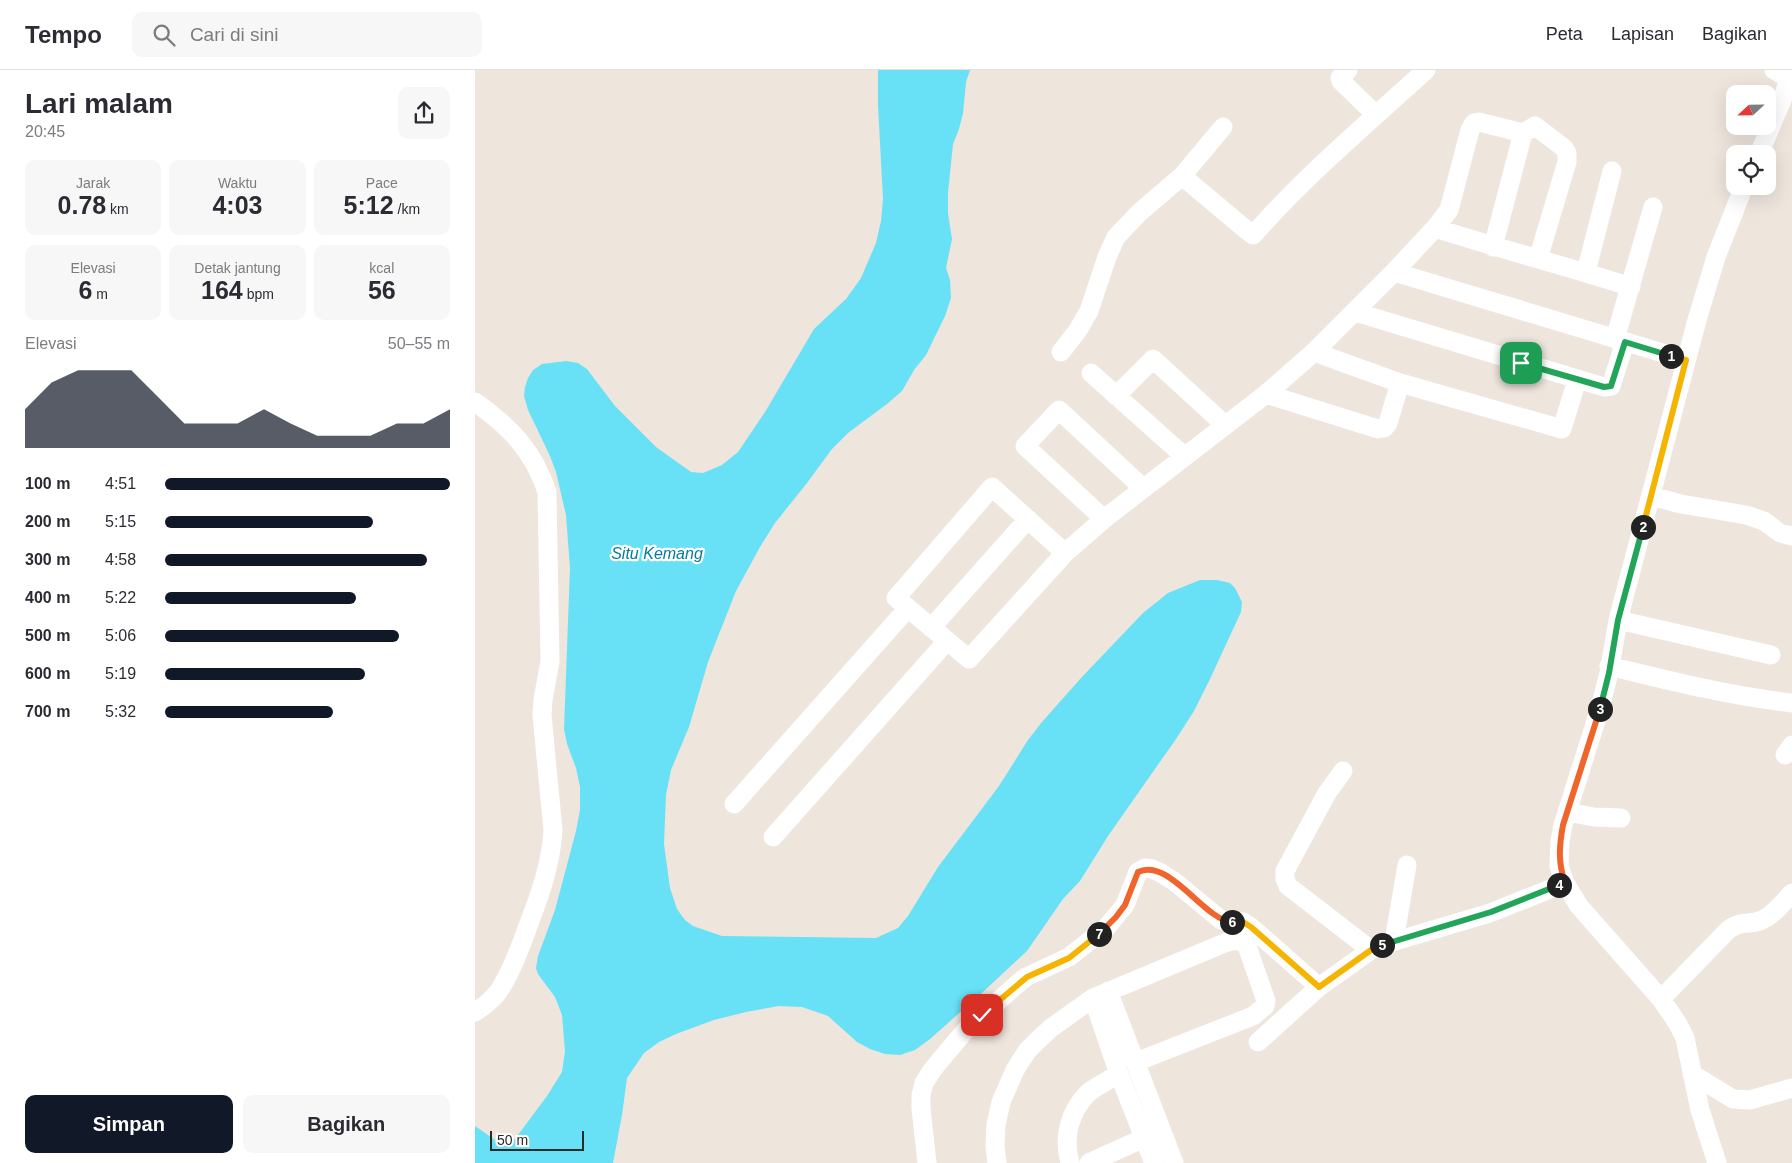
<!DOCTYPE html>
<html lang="id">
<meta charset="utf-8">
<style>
body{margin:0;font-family:Helvetica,sans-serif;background:#f7f7f7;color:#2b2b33;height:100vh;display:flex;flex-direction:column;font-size:19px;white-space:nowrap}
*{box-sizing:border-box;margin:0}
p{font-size:16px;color:#7c7c81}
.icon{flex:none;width:28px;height:28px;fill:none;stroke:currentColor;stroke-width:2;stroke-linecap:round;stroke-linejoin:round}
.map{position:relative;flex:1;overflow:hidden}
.side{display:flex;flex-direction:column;background:#fff;width:475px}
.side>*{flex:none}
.needle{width:32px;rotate:248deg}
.fabs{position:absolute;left:1251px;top:15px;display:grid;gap:10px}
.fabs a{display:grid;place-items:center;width:50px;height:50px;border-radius:10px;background:#fff;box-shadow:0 5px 20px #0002;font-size:25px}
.scale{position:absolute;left:15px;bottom:12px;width:94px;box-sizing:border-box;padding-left:5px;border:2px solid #2b2b2b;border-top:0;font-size:14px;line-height:18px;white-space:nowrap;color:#2b2b2b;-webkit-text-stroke:4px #fff;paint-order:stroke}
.pin{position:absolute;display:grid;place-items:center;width:42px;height:42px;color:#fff;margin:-21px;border-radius:10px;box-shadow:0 2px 8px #0006}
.km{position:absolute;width:25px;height:25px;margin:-12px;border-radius:50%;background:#222;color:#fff;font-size:14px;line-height:25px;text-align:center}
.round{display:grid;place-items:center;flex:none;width:52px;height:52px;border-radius:10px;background:#f7f7f7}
.summary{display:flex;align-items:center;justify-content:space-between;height:85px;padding:0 25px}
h1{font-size:28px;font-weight:700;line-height:38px}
.metrics{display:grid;grid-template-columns:repeat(3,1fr);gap:8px;height:85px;padding:5px 25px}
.metrics div{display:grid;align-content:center;border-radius:10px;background:#f7f7f7;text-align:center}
.metrics b{font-size:25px;font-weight:700}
.metrics small{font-size:14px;font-weight:400}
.metrics p{font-size:14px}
.chart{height:140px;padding:10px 25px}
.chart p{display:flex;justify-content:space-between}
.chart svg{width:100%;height:90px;margin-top:5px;fill:#111827;opacity:.7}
.action{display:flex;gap:10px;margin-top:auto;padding:10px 25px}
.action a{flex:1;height:58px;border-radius:10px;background:#111827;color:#fff;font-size:20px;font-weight:700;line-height:58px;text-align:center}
.action a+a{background:#f7f7f7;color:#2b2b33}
ul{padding:0 25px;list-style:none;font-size:16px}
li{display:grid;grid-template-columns:80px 60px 1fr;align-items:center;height:38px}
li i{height:12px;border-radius:6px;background:#111827}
header{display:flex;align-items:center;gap:30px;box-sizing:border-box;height:70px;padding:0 25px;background:#fff;border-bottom:1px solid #e1e1e2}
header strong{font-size:24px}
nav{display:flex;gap:28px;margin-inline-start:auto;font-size:18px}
.search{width:350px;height:45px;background:#f7f7f7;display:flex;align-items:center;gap:12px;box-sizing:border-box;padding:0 18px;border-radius:10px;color:#7c7c81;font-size:19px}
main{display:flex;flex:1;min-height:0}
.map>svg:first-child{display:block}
</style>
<header>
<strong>Tempo</strong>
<div class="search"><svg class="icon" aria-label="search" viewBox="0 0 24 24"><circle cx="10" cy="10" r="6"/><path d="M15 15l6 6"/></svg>Cari di sini</div>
<nav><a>Peta</a><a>Lapisan</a><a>Bagikan</a></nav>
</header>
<main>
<section class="side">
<div class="summary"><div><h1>Lari malam</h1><p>20:45</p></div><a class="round"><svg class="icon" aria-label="share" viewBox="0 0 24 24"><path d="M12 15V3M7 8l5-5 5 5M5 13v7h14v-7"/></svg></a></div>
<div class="metrics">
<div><p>Jarak</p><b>0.78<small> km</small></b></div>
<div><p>Waktu</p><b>4:03</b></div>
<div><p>Pace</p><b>5:12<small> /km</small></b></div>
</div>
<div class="metrics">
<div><p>Elevasi</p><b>6<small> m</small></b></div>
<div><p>Detak jantung</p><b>164<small> bpm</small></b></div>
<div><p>kcal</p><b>56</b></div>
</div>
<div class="chart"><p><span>Elevasi</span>50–55 m</p>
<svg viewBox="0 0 160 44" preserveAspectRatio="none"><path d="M0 44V25L10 12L20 6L30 6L40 6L50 19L60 32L70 32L80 32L90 25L100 32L110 38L120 38L130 38L140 32L150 32L160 25V44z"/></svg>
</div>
<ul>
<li><b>100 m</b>4:51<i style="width:100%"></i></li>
<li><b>200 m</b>5:15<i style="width:73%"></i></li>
<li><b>300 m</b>4:58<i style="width:92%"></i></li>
<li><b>400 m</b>5:22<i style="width:67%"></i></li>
<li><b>500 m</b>5:06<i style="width:82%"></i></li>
<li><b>600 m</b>5:19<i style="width:70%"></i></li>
<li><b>700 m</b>5:32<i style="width:59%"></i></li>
</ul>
<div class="action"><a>Simpan</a><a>Bagikan</a></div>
</section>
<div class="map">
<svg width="1317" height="1093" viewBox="0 0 1317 1093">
<rect width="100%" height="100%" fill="#eee5dd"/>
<path fill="#68e1f7" d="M403,0H495L491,12L488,43L484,59L478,74L473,123V143L477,169L471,198L475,210L476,228L470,246L451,285L439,300L427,321L412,334L373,363L357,379L332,413L300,453L285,477L261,521L233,592L214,657L196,700L191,725L189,774L195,818L202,839L210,850L218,856L247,866L401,868L423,858L433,846L463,797L524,716L553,670L567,652L606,608L668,543L693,523L725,510H742L755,513L760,518L767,532L766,542L735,609L719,641L701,669L633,766L605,811L588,829L552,881L509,921L455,969L440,980L425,985L410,984L395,979L382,972L353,946L327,937L304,936L271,942L239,950L201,964L184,972L169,983L152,1008L147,1045L138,1093H0V1056L23,1072L40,1069L72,1026L87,1002L90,981L87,945L80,927L63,904L61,898L63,886L80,840L101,761L105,740V717L101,698L92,674L89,659L95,498L91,445L81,402L75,386L53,340L49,326L50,317L53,308L58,300L67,294L91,291L103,293L112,299L140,336L181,377L216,402L228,403L247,395L263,382L290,342L339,259L371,229L386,208L401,173L406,151L408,129L403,35Z"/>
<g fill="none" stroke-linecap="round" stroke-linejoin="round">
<path stroke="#fff" stroke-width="19" d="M873,0L865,8L866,11L901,45
M1299,0L1317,10
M1284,84L1307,30L1317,0
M707,106L769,158L778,165L779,164C831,105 893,53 951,0
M960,158C1025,179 1091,196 1156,217
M1018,177L1048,63
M919,202L1211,290
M1111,202L1137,101
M880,242L1129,317L1136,316L1150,272
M1140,269L1178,137
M586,282L603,260L614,241L632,187L641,167L665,142L707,106L748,57
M839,282L925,313L1087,359L1102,310
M616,303L709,386
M791,324L903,359L909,358L913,353L925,313
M641,326L678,289L750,355
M0,332C35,357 58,380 72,422L75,591L68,630L67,645L78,760C76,794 65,825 53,856C46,876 38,897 27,916C21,927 11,935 0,942
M1176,426L1206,434L1271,445L1289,451L1305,463L1317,466
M629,449L550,376L584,340L668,418
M590,483L517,417L421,528L494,589L590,483L629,449L791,324L839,282L919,202L960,158L974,140L995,60L999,53L1004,52L1048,63L1060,56L1089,78L1092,83V92L1063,189
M1143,550L1296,585
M456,558L553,449
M1134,596C1195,611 1255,626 1317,633
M1310,685L1317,675
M868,701L852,723L810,801V809L813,816L896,880
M259,734L433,538
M1092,742L1119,747L1146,748
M298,767L472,571
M919,871L932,795
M633,921L699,1093
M618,928L644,1004L679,1093
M1186,929L1253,860C1268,849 1274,856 1287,850C1299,845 1308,832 1317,823
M783,972L844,917
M1217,1004L1258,1029L1275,1030L1317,1018
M452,1093L446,1038V1025L449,1013L458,999L489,962L541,915L551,907L594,887L631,858L650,835L663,802L670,798L677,799L686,803L700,812L746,850L768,852L776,857L844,917L896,880L907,875L1015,843L1090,813
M522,1093L520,1076L521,1055L526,1032L540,1000L552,981L563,970L576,958L618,928L752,872C761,870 765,869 772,876L791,931L790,936L778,946L661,992
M595,1093C588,1068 594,1042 613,1023C622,1016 634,1010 644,1004
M614,1093L669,1068
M1242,1093L1225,1040L1210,968L1203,954L1186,929L1104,836L1090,813L1084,796L1085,771L1088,755L1125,638L1134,603L1143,550L1222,250L1241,187L1269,116"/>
</g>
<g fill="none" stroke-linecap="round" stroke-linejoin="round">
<g stroke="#fff" stroke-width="10">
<path id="split-1" d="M1046,293L1129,317L1136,316L1150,272L1196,286"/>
</g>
<g stroke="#fff" stroke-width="10">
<path id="split-2" d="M1168,457L1211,290L1196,286"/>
</g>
<g stroke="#fff" stroke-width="10">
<path id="split-3" d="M1125,639L1134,603L1143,550L1168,457"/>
</g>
<g stroke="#fff" stroke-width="10">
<path id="split-4" d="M1084,815L1090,813C1083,792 1084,777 1088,755L1125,639"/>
</g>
<g stroke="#fff" stroke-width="10">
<path id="split-5" d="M907,875L1016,842L1084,815"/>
</g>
<g stroke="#fff" stroke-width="10">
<path id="split-6" d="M757,852H768L776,857L844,917L896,880L907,875"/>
</g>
<g stroke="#fff" stroke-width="10">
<path id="split-7" d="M624,864L641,847L650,835L663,802C694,787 729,850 757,852"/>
</g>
<g stroke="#fff" stroke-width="10">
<path id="split-8" d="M507,945L552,907L594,888L624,864"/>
</g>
<use href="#split-1" stroke="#22a559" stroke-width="6"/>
<use href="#split-2" stroke="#f5b400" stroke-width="6"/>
<use href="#split-3" stroke="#22a559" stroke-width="6"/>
<use href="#split-4" stroke="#f0652b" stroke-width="6"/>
<use href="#split-5" stroke="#22a559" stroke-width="6"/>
<use href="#split-6" stroke="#f5b400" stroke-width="6"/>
<use href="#split-7" stroke="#f0652b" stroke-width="6"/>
<use href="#split-8" stroke="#f5b400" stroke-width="6"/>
</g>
<g text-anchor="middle" stroke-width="4.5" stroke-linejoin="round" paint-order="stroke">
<g font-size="16" font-style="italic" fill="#057ba0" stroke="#fff">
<text x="182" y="489">Situ Kemang</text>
</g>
</g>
</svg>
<div class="fabs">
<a><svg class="needle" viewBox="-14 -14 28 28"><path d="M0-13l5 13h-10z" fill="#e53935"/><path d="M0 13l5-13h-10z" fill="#7c7c81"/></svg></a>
<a><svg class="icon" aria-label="locate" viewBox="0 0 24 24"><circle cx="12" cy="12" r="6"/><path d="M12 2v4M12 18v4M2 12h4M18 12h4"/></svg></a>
</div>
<div class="scale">50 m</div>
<div class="pin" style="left:1046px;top:293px;background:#1e9e55"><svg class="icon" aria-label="arrive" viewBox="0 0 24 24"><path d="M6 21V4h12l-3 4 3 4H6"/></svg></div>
<div class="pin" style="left:507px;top:945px;background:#d93025"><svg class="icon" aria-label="check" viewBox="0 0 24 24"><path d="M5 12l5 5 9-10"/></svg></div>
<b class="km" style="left:1196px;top:286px">1</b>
<b class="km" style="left:1168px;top:457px">2</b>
<b class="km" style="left:1125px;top:639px">3</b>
<b class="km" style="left:1084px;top:815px">4</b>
<b class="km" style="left:907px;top:875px">5</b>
<b class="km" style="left:757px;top:852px">6</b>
<b class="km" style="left:624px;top:864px">7</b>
</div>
</main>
